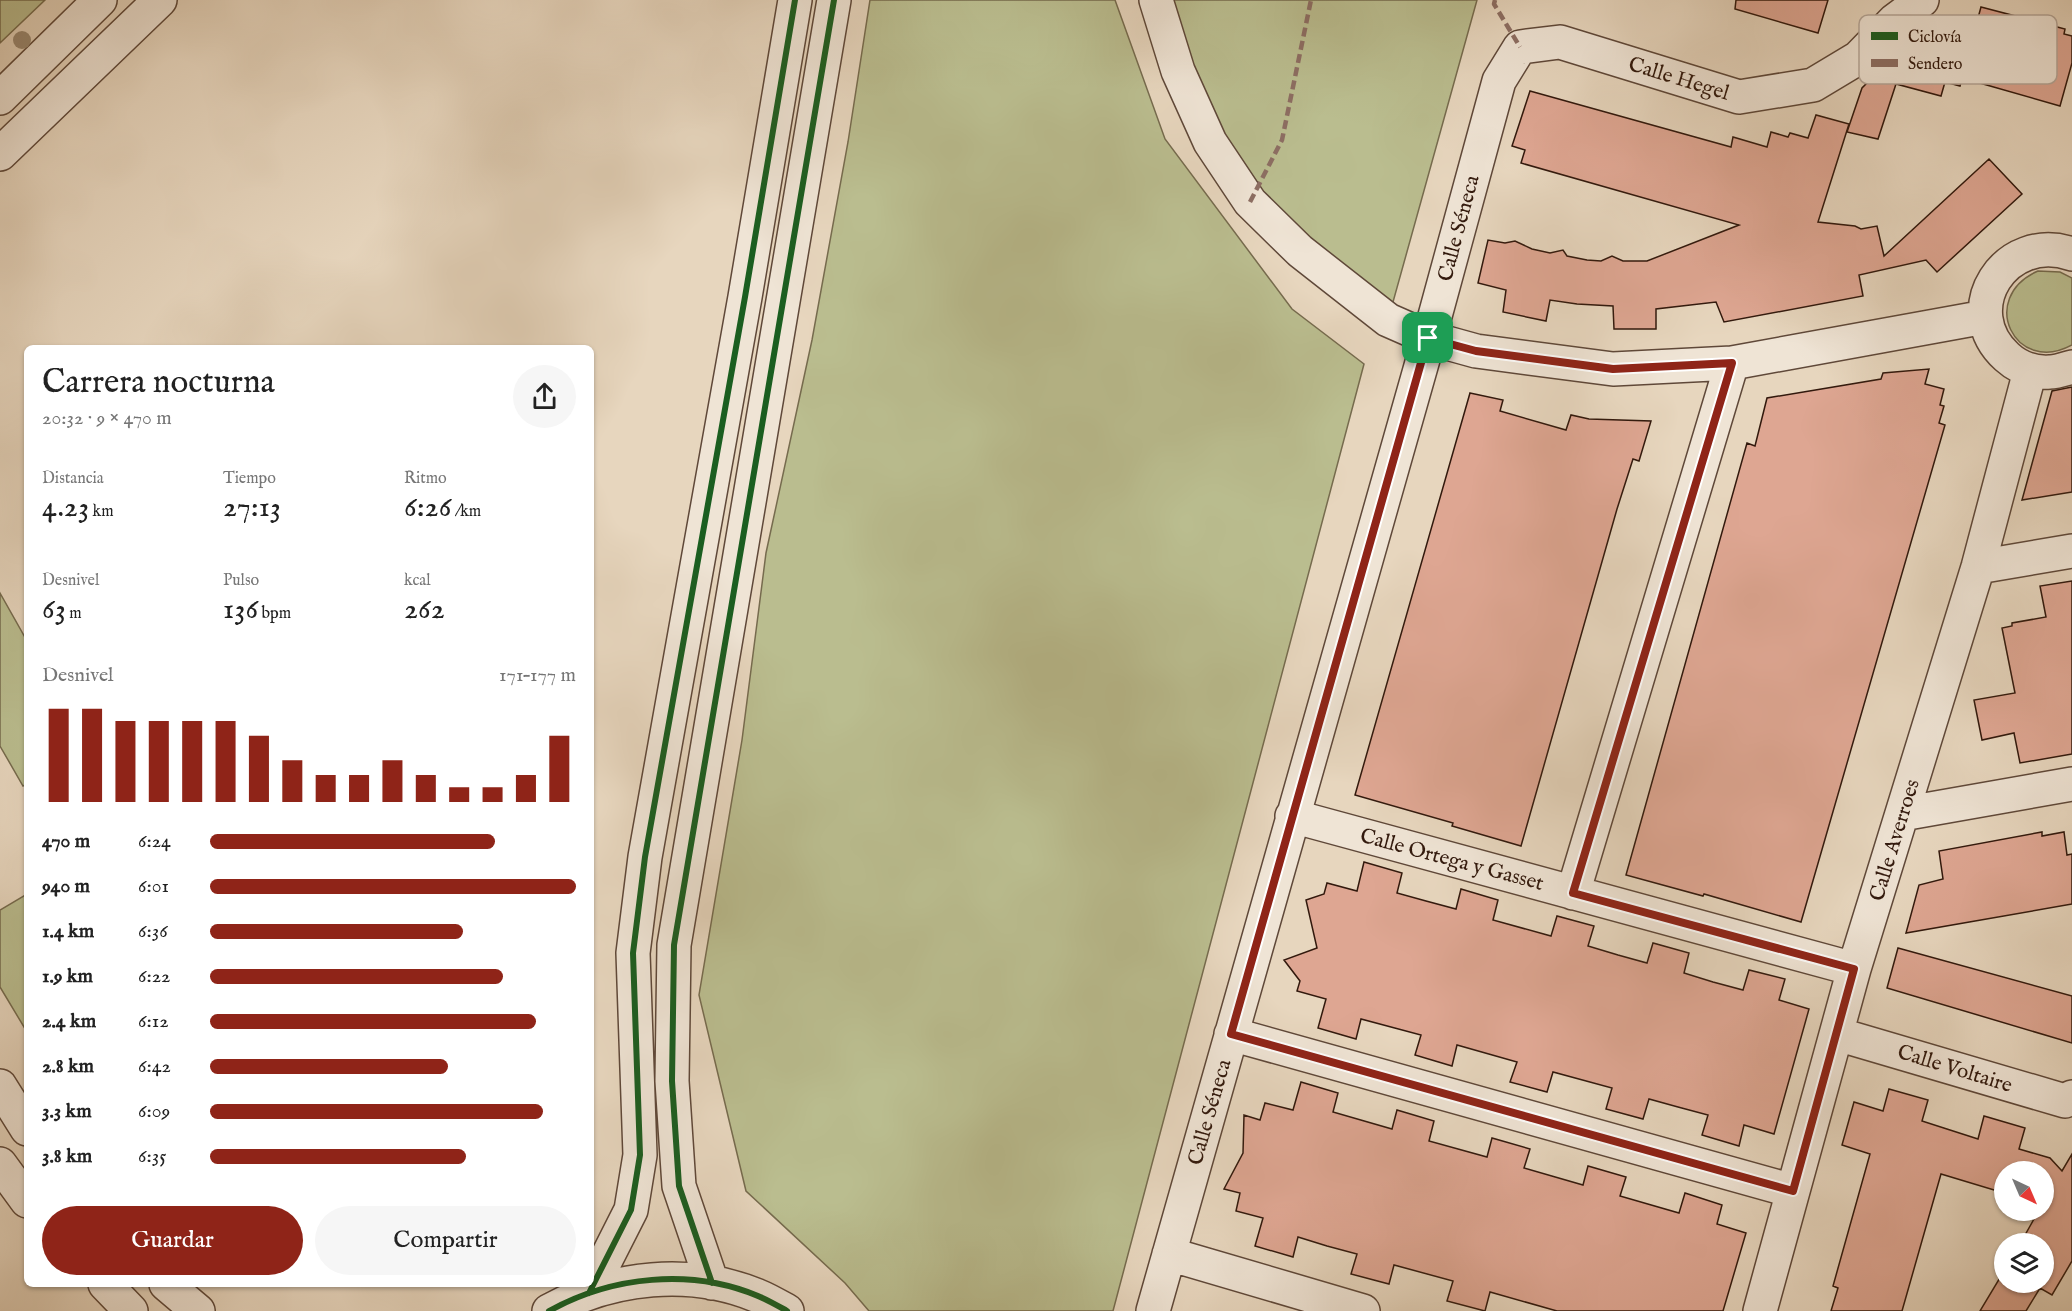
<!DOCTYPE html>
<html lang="es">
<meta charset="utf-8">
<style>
body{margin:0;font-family:"IM FELL English",serif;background:#f6f6f6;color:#222;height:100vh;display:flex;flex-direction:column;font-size:22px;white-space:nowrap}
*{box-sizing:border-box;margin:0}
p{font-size:20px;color:#767676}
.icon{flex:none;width:33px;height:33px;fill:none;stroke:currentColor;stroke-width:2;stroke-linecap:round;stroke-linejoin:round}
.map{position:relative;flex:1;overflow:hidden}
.drawer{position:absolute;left:24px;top:345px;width:570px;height:942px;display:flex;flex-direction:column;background:#fff;border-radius:9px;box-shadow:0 2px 4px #0004}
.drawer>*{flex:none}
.needle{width:39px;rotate:136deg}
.controls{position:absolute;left:1994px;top:1161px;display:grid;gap:12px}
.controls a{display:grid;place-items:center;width:60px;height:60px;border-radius:50%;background:#fff;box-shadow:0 2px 4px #0004;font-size:30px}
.pin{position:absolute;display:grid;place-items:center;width:51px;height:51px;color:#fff;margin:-26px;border-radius:12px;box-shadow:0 3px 9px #0006}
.round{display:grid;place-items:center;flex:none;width:63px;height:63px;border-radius:32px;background:#f6f6f6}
.head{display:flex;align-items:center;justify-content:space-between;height:102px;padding:0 18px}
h1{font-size:33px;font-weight:600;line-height:45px}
.stats{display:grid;grid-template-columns:repeat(3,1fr);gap:9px;height:102px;padding:6px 18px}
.stats div{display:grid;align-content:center}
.stats b{font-size:30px;font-weight:600}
.stats small{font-size:16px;font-weight:400}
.stats p{font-size:16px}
.chart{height:168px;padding:12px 18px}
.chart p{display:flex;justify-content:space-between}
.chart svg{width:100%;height:108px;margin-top:6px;stroke:#8f2418;stroke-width:6}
.action{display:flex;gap:12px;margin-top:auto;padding:12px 18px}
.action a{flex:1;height:69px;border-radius:36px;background:#8f2418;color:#fff;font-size:24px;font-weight:600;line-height:69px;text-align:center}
.action a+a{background:#f6f6f6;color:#222}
ul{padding:0 18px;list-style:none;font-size:20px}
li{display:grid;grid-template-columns:96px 72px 1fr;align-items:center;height:45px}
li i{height:15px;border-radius:8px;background:#8f2418}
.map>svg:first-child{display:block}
</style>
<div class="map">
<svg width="2072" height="1311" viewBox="0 0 2072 1311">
<rect width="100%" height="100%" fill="#e7d6be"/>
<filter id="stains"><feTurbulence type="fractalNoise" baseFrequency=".00333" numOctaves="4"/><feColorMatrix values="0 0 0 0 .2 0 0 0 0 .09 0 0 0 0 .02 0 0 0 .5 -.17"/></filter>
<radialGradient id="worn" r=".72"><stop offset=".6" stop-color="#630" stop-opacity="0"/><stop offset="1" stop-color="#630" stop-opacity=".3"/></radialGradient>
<path fill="#babd8f" stroke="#766b4e" stroke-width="1.5" d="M0,0H45L0,43Z
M870,0H1115L1165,139L1292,309L1364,364L1113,1311H869L845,1283L746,1191L699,995L742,740L766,553L812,340L848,142Z
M1156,0H1477L1388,320L1271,226Z
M2038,271L2060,272L2072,278V345C2015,376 1977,298 2038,271Z
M0,593L27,641V784L23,786L0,746Z
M27,894V1032L0,987V910Z"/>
<path fill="#dea692" stroke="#32190d" stroke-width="1.5" d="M1736,0H1828L1818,33L1735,9Z
M1981,7L2065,29L2064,34L2072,36V63L2060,106L1962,78L1960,86L1945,82L1941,96L1896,84L1878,139L1847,132L1862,88L1873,77L1896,84L1912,38L1935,45L1941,24L1957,28L1958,25L1975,29Z
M1530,91L1731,147L1733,137L1767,147L1771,132L1788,137L1790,133L1808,138L1816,115L1849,124L1818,222L1855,226L1861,229L1877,226L1884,256L1989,159L2022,194L1937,272L1926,260L1859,275L1863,296L1724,322L1716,302L1656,309V329H1614L1613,306L1577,304L1550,300L1546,321L1503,312L1506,290L1478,283L1488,240L1505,243L1515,241L1532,249L1550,253L1563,250L1567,256L1587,260L1601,261L1612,256L1623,261H1647L1739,225L1521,163L1525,150L1512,146Z
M1929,369L1925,384L1944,389L1940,405L1944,406L1939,423L1945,425L1801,922L1704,894L1703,896L1626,875L1747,443L1755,446L1767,398L1881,379L1883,373Z
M2072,387V492L2022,500L2052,391Z
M1470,393L1503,400L1500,411L1566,430L1571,415L1589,419L1651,421L1639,461L1633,459L1617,509L1521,846L1452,826L1453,823L1355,795Z
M2072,581V754L2020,763L2014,733L1982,740L1974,700L2015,693L2002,628L2012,626V623L2046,617L2040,586Z
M2042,832V836L2064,832L2067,855L2072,854V904L1906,933L1919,885L1943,879L1939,851Z
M1364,862L1402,873L1397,893L1426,901L1456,909L1461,889L1498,900L1493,920L1551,936L1557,916L1594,926L1588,946L1618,955L1647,963L1653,943L1689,953L1684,973L1713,982L1743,990L1749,970L1785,979L1779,1000L1809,1009L1774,1134L1744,1125L1739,1146L1702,1135L1708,1115L1678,1107L1649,1099L1643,1119L1606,1109L1612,1088L1553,1072L1547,1092L1510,1082L1517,1062L1457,1045L1452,1066L1415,1055L1421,1035L1361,1019L1356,1039L1318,1028L1326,999L1297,991L1300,981L1284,960L1317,948L1306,900L1324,894L1327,883L1357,891Z
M1898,948L2072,996V1043L1887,988Z
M1301,1082L1338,1093L1333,1112L1392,1129L1397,1110L1434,1121L1429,1141L1487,1157L1492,1138L1530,1149L1524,1168L1583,1185L1588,1166L1626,1177L1620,1196L1679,1213L1685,1193L1722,1205L1717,1224L1746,1233L1723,1311H1557L1490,1292L1485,1311L1447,1301L1453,1281L1394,1265L1389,1284L1351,1274L1357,1254L1327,1246L1298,1237L1293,1257L1255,1246L1263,1218L1236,1211L1240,1193L1224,1189L1243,1153L1244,1115L1260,1120L1265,1103L1293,1110Z
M1889,1089L1928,1100L1922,1121L1978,1139L1984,1116L2025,1128L2019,1149L2050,1158L2062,1171L2072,1154V1261L2052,1295L2040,1288L2026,1311H1980L2004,1271V1282H2043V1244H2020L2039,1210H2043V1172H2004V1193L1941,1174L1902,1311H1831L1838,1288L1833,1286L1870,1154L1842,1145L1854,1102L1883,1111Z"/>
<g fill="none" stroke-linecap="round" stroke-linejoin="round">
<g stroke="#5f4839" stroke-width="36">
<path id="minor" d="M1156,0L1178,71L1210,142L1250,202L1300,251L1388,320L1429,338L1476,351L1613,369L1732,363L1985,317
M0,98L100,0
M0,154L160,0
M2072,254C2005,231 1955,310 2007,357C2019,368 2034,373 2050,372C2057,372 2065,369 2072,367
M1978,567L2072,551
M1902,814L2072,784
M1292,816L1854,969
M1573,893L1732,363
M1231,1034L1793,1191
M1837,1034L2065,1101L2072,1097
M0,1086L27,1129
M0,1164L27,1201
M1169,1254L1363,1311
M712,1283L679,1186L672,1081L674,945L834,0
M105,1284L131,1311
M166,1284L198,1311
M589,1293L631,1210L640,1155L633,953L645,857L745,297L795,0
M549,1311C612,1276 691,1268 758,1296C768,1300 778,1306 787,1311
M1153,1311L1429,338L1499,81L1520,47L1560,42L1739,97L1813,85L1858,58L1894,21L1922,0
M1760,1311L1854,969L1978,567L2030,371"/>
</g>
<use href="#minor" stroke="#efe4d5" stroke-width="33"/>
<path stroke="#8d6e63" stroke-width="4.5" stroke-dasharray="9 4.5" stroke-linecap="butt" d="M1495,0L1494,4L1520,47
M1250,202L1282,140L1311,0"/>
<g stroke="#efe4d5" stroke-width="10">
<path id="cycleway" d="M712,1283L679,1186L672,1081L674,945L834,0
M589,1293L631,1210L640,1155L633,953L645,857L745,297L795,0
M549,1311C612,1276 691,1268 758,1296C768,1300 778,1306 787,1311"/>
</g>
<use href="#cycleway" stroke="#1b5e20" stroke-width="6"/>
</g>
<circle fill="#9a8972" cx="22" cy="40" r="9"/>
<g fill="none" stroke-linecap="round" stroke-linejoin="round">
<g stroke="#fff" stroke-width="12">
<path id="route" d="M1428,338L1476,351L1613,369L1732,363L1573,893L1854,969L1793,1191L1231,1034Z"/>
</g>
<use href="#route" stroke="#8f2418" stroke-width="8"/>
</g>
<g text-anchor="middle" stroke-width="6" stroke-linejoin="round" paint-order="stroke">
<g font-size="21" fill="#32190d" stroke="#efe4d5">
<text transform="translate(1679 78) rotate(17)" y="7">Calle Hegel</text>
<text transform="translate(1458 228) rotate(-75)" y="7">Calle Séneca</text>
<text transform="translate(1894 840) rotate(-73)" y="7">Calle Averroes</text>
<text transform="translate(1452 859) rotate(15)" y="7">Calle Ortega y Gasset</text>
<text transform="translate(1955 1068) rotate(17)" y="7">Calle Voltaire</text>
<text transform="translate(1209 1112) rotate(-74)" y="7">Calle Séneca</text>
</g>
</g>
<rect x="1859" y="15" width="198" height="69" rx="9" fill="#efe4d5" stroke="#b6a799" stroke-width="1.5"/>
<rect x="1871" y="32" width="27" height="8" fill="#1b5e20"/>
<rect x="1871" y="59" width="27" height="8" fill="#8d6e63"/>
<g font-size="16" fill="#32190d">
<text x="1908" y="42">Ciclovía</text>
<text x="1908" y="69">Sendero</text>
</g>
<rect width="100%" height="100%" filter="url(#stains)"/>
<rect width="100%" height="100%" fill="url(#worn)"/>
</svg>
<div class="controls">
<a><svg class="needle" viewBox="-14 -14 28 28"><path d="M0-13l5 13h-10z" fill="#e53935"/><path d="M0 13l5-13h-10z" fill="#767676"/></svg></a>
<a><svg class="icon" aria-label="layers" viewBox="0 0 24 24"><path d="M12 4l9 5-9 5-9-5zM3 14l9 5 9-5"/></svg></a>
</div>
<div class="pin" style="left:1428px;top:338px;background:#1e9e55"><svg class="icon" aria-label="arrive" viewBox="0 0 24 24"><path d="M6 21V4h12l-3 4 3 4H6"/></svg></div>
<section class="drawer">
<div class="head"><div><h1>Carrera nocturna</h1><p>20:32 · 9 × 470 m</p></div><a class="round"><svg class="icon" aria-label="share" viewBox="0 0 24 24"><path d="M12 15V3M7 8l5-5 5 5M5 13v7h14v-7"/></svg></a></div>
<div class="stats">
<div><p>Distancia</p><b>4.23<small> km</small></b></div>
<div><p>Tiempo</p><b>27:13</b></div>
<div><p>Ritmo</p><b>6:26<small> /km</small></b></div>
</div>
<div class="stats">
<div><p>Desnivel</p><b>63<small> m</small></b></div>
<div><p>Pulso</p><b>136<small> bpm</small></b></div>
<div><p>kcal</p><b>262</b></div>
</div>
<div class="chart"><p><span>Desnivel</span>171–177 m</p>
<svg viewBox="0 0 160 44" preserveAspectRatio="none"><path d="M5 44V6M15 44V6M25 44V11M35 44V11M45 44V11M55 44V11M65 44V17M75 44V27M85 44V33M95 44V33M105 44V27M115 44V33M125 44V38M135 44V38M145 44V33M155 44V17"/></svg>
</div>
<ul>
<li><b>470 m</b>6:24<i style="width:78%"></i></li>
<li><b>940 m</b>6:01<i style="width:100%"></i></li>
<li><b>1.4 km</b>6:36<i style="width:69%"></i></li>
<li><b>1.9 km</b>6:22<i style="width:80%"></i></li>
<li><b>2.4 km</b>6:12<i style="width:89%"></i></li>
<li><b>2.8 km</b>6:42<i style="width:65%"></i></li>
<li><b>3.3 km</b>6:09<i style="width:91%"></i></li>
<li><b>3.8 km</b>6:35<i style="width:70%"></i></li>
</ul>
<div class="action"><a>Guardar</a><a>Compartir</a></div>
</section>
</div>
